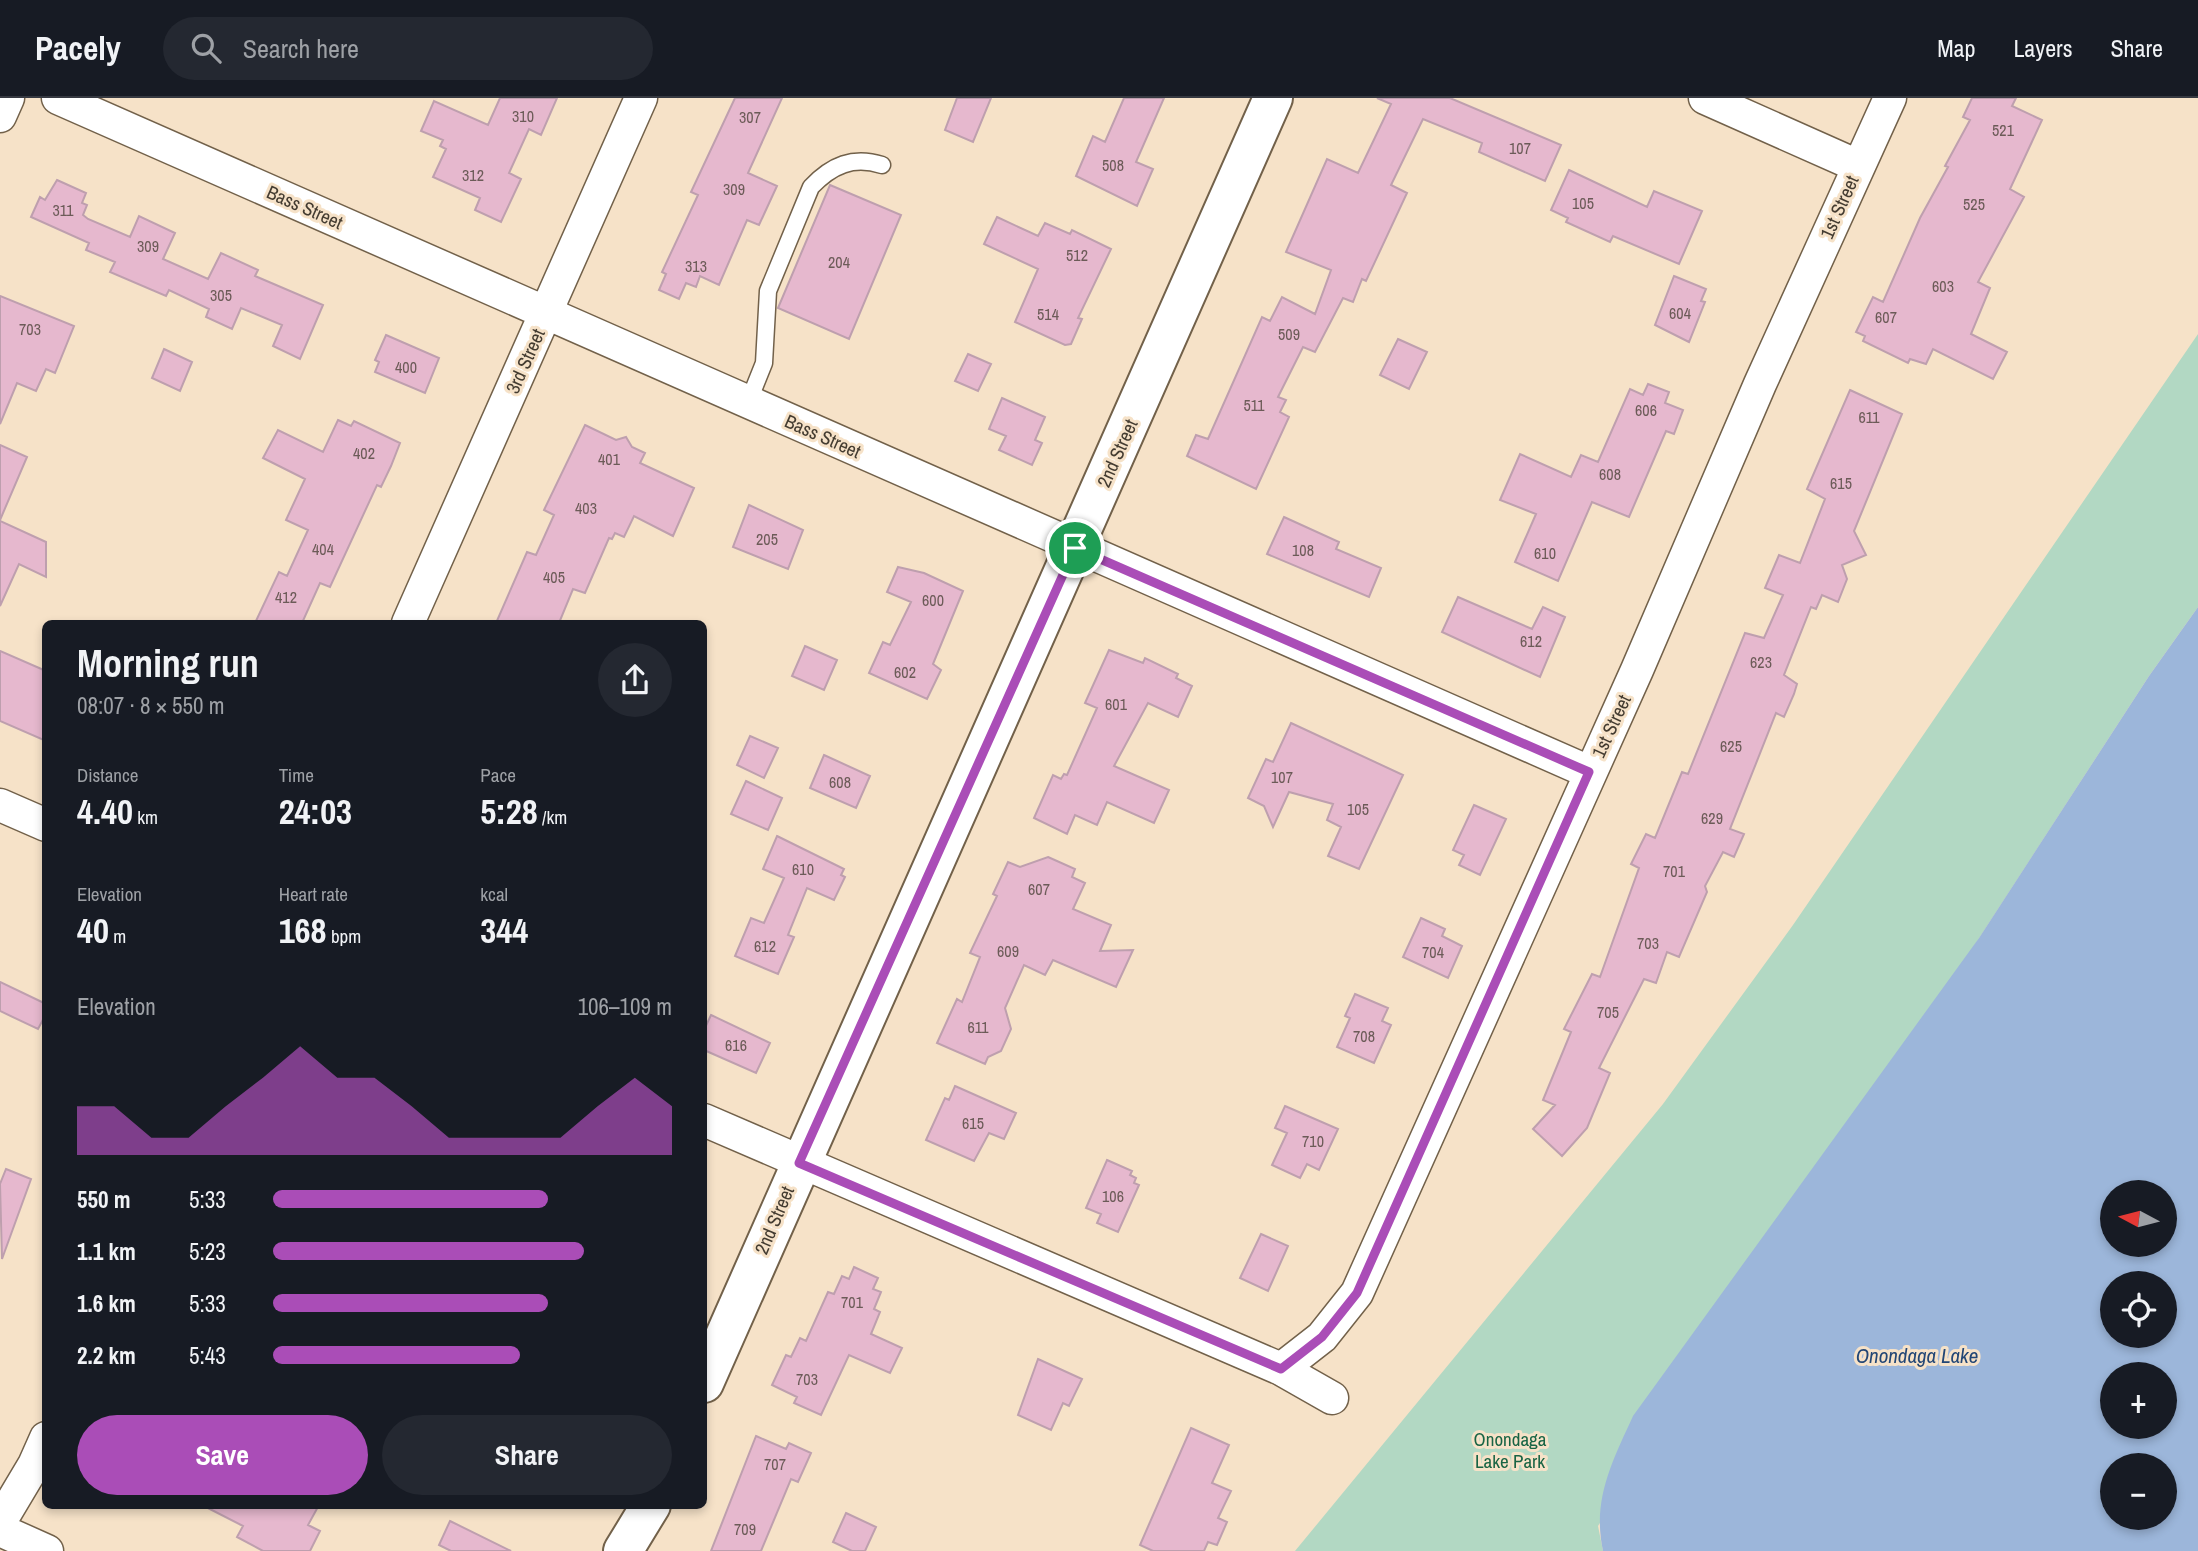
<!DOCTYPE html>
<meta charset="utf-8">
<style>
body{margin:0;font-family:"Archivo Narrow",sans-serif;background:#242831;color:#f1f3f6;height:100vh;display:flex;flex-direction:column;font-size:26px;white-space:nowrap}
*{box-sizing:border-box;margin:0}
p{font-size:23px;color:#9ea1a6}
.icon{flex:none;width:38px;height:38px;fill:none;stroke:currentColor;stroke-width:2;stroke-linecap:round;stroke-linejoin:round}
.map{position:relative;flex:1;overflow:hidden}
.details{position:absolute;left:42px;top:522px;width:665px;height:889px;display:flex;flex-direction:column;background:#171b24;border-radius:10px;box-shadow:0 4px 10px #0003}
.details>*{flex:none}
.needle{width:46px;rotate:277deg}
.tools{position:absolute;left:2100px;top:1082px;display:grid;gap:14px}
.tools a{display:grid;place-items:center;width:77px;height:77px;border-radius:50%;background:#171b24;box-shadow:0 4px 10px #0003;font-size:35px}
.pin{position:absolute;display:grid;place-items:center;width:60px;height:60px;color:#fff;margin:-30px;border:4px solid #fff;border-radius:50%;box-shadow:0 2px 7px #0007}
.round{display:grid;place-items:center;flex:none;width:74px;height:74px;border-radius:37px;background:#242831}
.overview{display:flex;align-items:center;justify-content:space-between;height:119px;padding:0 35px}
h1{font-size:38px;font-weight:700;line-height:52px}
.stats{display:grid;grid-template-columns:repeat(3,1fr);gap:10px;height:119px;padding:7px 35px}
.stats div{display:grid;align-content:center}
.stats b{font-size:35px;font-weight:700}
.stats small{font-size:19px;font-weight:400}
.stats p{font-size:19px}
.chart{height:196px;padding:14px 35px}
.chart p{display:flex;justify-content:space-between}
.chart svg{width:100%;height:126px;margin-top:7px;fill:#aa4db7;opacity:.7}
.primary-button{display:flex;gap:14px;margin-top:auto;padding:14px 35px}
.primary-button a{flex:1;height:80px;border-radius:42px;background:#aa4db7;color:#fff;font-size:28px;font-weight:700;line-height:80px;text-align:center}
.primary-button a+a{background:#242831;color:#f1f3f6}
ul{padding:0 35px;list-style:none;font-size:23px}
li{display:grid;grid-template-columns:112px 84px 1fr;align-items:center;height:52px}
li i{height:18px;border-radius:9px;background:#aa4db7}
header{display:flex;align-items:center;gap:42px;box-sizing:border-box;height:98px;padding:0 35px;background:#171b24;border-bottom:2px solid #363941}
header strong{font-size:33px}
nav{display:flex;gap:38px;margin-inline-start:auto;font-size:24px}
.search{width:490px;height:63px;background:#242831;display:flex;align-items:center;gap:18px;box-sizing:border-box;padding:0 24px;border-radius:38px;color:#9ea1a6;font-size:26px}
.map>svg:first-child{display:block}
</style>
<header>
<strong>Pacely</strong>
<div class="search"><svg class="icon" aria-label="search" viewBox="0 0 24 24"><circle cx="10" cy="10" r="6"/><path d="M15 15l6 6"/></svg>Search here</div>
<nav><a>Map</a><a>Layers</a><a>Share</a></nav>
</header>
<div class="map">
<svg width="2198" height="1453" viewBox="0 0 2198 1453">
<rect width="100%" height="100%" fill="#f6e2c8"/>
<path fill="#b2d8c3" d="M2198,236V509L2149,578L1598,1428L1603,1453H1295L1663,1006L1793,827Z"/>
<path fill="#9cb6da" fill-rule="evenodd" d="M2198,509V1453H1603C1592,1402 1612,1364 1633,1318L1979,840L2149,578ZM2112,1094H2165V1146H2112ZM2112,1185H2165V1237H2112ZM2112,1276H2165V1328H2112ZM2112,1367H2165V1419H2112Z"/>
<path fill="#e6b8ce" stroke="#be9fae" stroke-width="2" d="M500,0H557L541,37L529,31L509,75L521,81L501,124L475,112L480,100L433,79L446,51L440,48L443,42L421,33L434,3L488,27Z
M735,0H782L748,75L777,88L759,127L747,122L719,187L700,178L696,189L686,185L679,201L659,192L666,176L662,174L698,97L691,94Z
M957,0H991L973,44L945,32Z
M1124,0H1164L1136,64L1153,71L1137,108L1076,78L1093,38L1105,44Z
M1377,0H1450L1561,47L1545,83L1479,54L1482,45L1423,21L1391,87L1407,95L1366,183L1362,181L1353,204L1343,200L1315,254L1303,249L1278,299L1286,302L1280,314L1289,319L1256,391L1187,358L1196,337L1208,341L1262,219L1270,223L1282,199L1315,216L1331,172L1286,154L1327,61L1358,75L1391,6Z
M1972,0H2016L2012,8L2042,22L2010,91L2024,99L1978,184L1990,190L1971,236L2007,254L1993,281L1933,251L1926,266L1910,261L1908,265L1863,243L1865,238L1856,234L1873,199L1883,204L1920,120L1948,69L1945,68L1970,22L1963,19Z
M1569,72L1647,109L1654,93L1702,113L1679,166L1613,138L1610,144L1566,124L1568,120L1551,112Z
M57,82L86,95L82,105L87,107L83,117L88,121L130,139L139,118L175,135L163,161L208,181L221,155L258,172L255,178L323,207L300,261L273,248L282,227L241,210L232,231L206,219L209,211L169,192L166,198L110,174L115,164L86,152L89,145L31,119L40,99L45,102Z
M830,87L901,117L849,241L778,210Z
M997,119L1038,138L1045,125L1070,136L1072,132L1111,151L1078,220L1082,221L1071,246L1065,247L1015,224L1038,171L984,146Z
M1674,178L1706,191L1701,203L1705,204L1689,244L1655,227Z
M0,198L74,228L55,275L46,271L36,293L17,285L0,326Z
M386,237L439,260L425,295L375,274L379,264L375,262Z
M1398,241L1427,254L1409,291L1380,277Z
M164,251L192,264L180,293L152,280Z
M968,256L991,266L978,293L955,283Z
M1648,286L1669,294L1665,305L1683,312L1674,336L1666,333L1629,419L1592,404L1558,483L1515,464L1536,416L1500,402L1520,356L1571,379L1581,357L1598,364L1630,291L1643,297Z
M1850,292L1902,316L1854,433L1866,457L1842,467L1847,481L1838,504L1822,497L1816,511L1811,509L1784,577L1797,586L1794,596L1784,619L1776,615L1730,731L1744,736L1734,759L1723,754L1705,788L1707,794L1679,859L1667,854L1656,885L1644,881L1599,970L1610,975L1587,1030L1562,1058L1533,1031L1555,1007L1543,1002L1571,934L1564,931L1592,876L1600,879L1639,770L1631,766L1646,736L1655,740L1682,674L1688,676L1745,535L1764,540L1783,497L1765,490L1779,457L1800,465L1825,401L1807,391Z
M1002,300L1045,319L1035,342L1042,345L1032,367L999,352L1006,338L989,331Z
M338,322L351,328L354,323L400,345L391,368L381,389L377,387L330,489L320,485L302,525H255L279,474L287,478L308,432L286,422L305,381L263,360L278,332L323,354Z
M585,327L616,342L626,339L632,349L645,355L640,365L694,390L673,438L634,418L624,439L615,435L612,441L609,440L585,495L573,491L559,525H496L527,454L536,457L554,417L544,412Z
M0,347L27,359L0,422Z
M749,407L803,432L788,471L733,449Z
M1284,419L1339,444L1336,451L1381,470L1369,499L1267,456Z
M0,423L46,444V479L19,466L0,508Z
M898,469L924,475L963,493L933,566L941,572L927,601L869,575L883,544L890,547L911,504L887,494Z
M1458,499L1532,531L1543,509L1565,519L1540,579L1442,534Z
M805,548L837,562L824,592L792,578Z
M1109,552L1143,565L1145,560L1178,576L1176,580L1192,588L1178,619L1148,605L1114,668L1169,692L1154,725L1107,704L1097,727L1075,717L1067,736L1034,720L1053,677L1061,681L1064,676L1067,677L1097,610L1085,605Z
M0,553L46,573V643L0,623Z
M1291,625L1403,677L1359,771L1328,758L1341,729L1327,722L1333,706L1289,694L1273,729L1264,708L1248,700L1266,661L1273,664Z
M750,638L778,650L764,680L737,667Z
M824,657L870,678L856,710L810,690Z
M746,683L782,700L768,732L731,716Z
M1474,707L1506,721L1480,777L1459,767L1464,757L1453,752Z
M777,738L844,771L841,777L845,779L834,802L807,790L788,837L794,839L778,876L735,858L751,820L764,825L784,780L763,771Z
M1048,759L1075,771L1072,779L1085,785L1073,811L1111,827L1100,853L1133,852L1116,889L1053,862L1045,877L1024,867L1005,910L1011,931L1001,953L988,959L985,966L937,945L957,901L962,904L980,859L970,855L997,798L993,796L1008,764L1020,769Z
M1421,820L1445,831L1442,838L1462,848L1448,880L1403,859Z
M0,884L46,906V916L38,931L0,913Z
M1355,896L1388,910L1382,923L1391,927L1374,965L1337,949L1350,920L1345,918Z
M711,917L770,945L756,975L704,952V932Z
M955,988L1016,1015L1004,1041L989,1035L974,1063L926,1042L945,1000L949,1002Z
M1285,1008L1338,1031L1319,1072L1307,1066L1300,1080L1272,1067L1287,1035L1275,1030Z
M1107,1062L1132,1073L1130,1077L1136,1080L1134,1085L1139,1087L1118,1134L1097,1125L1101,1116L1086,1110Z
M6,1071L31,1081L2,1161L0,1086Z
M1261,1136L1288,1148L1268,1193L1240,1180Z
M854,1169L878,1180L873,1191L881,1194L874,1211L880,1214L871,1236L902,1250L890,1275L849,1257L821,1317L794,1305L797,1299L772,1287L786,1257L791,1259L800,1240L806,1243L828,1194L834,1196L842,1178L849,1181Z
M1038,1261L1082,1281L1069,1308L1063,1305L1051,1332L1018,1317Z
M1191,1330L1229,1347L1212,1385L1231,1393L1218,1420L1227,1424L1217,1447L1208,1444L1204,1453H1153L1140,1447Z
M756,1338L786,1351L789,1345L811,1355L798,1384L791,1381L761,1453H711Z
M202,1407H319L308,1427L320,1433L310,1453H263L237,1439L243,1428Z
M846,1415L876,1429L865,1453H852L833,1444Z
M450,1423L511,1453H451L439,1447Z"/>
<g fill="none" stroke-linecap="round" stroke-linejoin="round">
<g stroke="#72614a" stroke-width="19">
<path id="service" d="M748,305L764,265L768,193L811,89C832,67 853,58 882,67"/>
</g>
<g stroke="#72614a" stroke-width="35">
<path id="minor" d="M58,0L1589,674
M1705,0L1858,68
M0,18L8,0
M408,525L641,0
M0,707L46,727
M704,1022L1281,1271L1332,1300
M1281,1271L1322,1239L1357,1195L1637,572L1760,286L1890,0
M0,1424L34,1367L46,1340
M0,1432L47,1453"/>
</g>
<g stroke="#72614a" stroke-width="42">
<path id="primary" d="M704,1285L1273,0
M623,1453L651,1407"/>
</g>
<use href="#service" stroke="#fff" stroke-width="16"/>
<use href="#minor" stroke="#fff" stroke-width="32"/>
<use href="#primary" stroke="#fff" stroke-width="38"/>
</g>
<g fill="none" stroke-linecap="round" stroke-linejoin="round">
<g stroke="#fff" stroke-width="14">
<path id="route" d="M1075,450L1589,674L1357,1195L1322,1239L1281,1271L799,1065Z"/>
</g>
<use href="#route" stroke="#aa4db7" stroke-width="9"/>
</g>
<g text-anchor="middle" stroke-width="6" stroke-linejoin="round" paint-order="stroke">
<g font-size="16" fill="#6c5b58">
<text x="523" y="24">310</text>
<text x="750" y="25">307</text>
<text x="2003" y="38">521</text>
<text x="1520" y="56">107</text>
<text x="1113" y="73">508</text>
<text x="473" y="83">312</text>
<text x="734" y="97">309</text>
<text x="1583" y="111">105</text>
<text x="1974" y="112">525</text>
<text x="63" y="118">311</text>
<text x="148" y="154">309</text>
<text x="1077" y="163">512</text>
<text x="839" y="170">204</text>
<text x="696" y="174">313</text>
<text x="1943" y="194">603</text>
<text x="221" y="203">305</text>
<text x="1680" y="221">604</text>
<text x="1048" y="222">514</text>
<text x="1886" y="225">607</text>
<text x="30" y="237">703</text>
<text x="1289" y="242">509</text>
<text x="406" y="275">400</text>
<text x="1254" y="313">511</text>
<text x="1646" y="318">606</text>
<text x="1869" y="325">611</text>
<text x="364" y="361">402</text>
<text x="609" y="367">401</text>
<text x="1610" y="382">608</text>
<text x="1841" y="391">615</text>
<text x="586" y="416">403</text>
<text x="767" y="447">205</text>
<text x="323" y="457">404</text>
<text x="1303" y="458">108</text>
<text x="1545" y="461">610</text>
<text x="554" y="485">405</text>
<text x="286" y="505">412</text>
<text x="933" y="508">600</text>
<text x="1531" y="549">612</text>
<text x="1761" y="570">623</text>
<text x="905" y="580">602</text>
<text x="1116" y="612">601</text>
<text x="1731" y="654">625</text>
<text x="1282" y="685">107</text>
<text x="840" y="690">608</text>
<text x="1358" y="717">105</text>
<text x="1712" y="726">629</text>
<text x="803" y="777">610</text>
<text x="1674" y="779">701</text>
<text x="1039" y="797">607</text>
<text x="1648" y="851">703</text>
<text x="765" y="854">612</text>
<text x="1008" y="859">609</text>
<text x="1433" y="860">704</text>
<text x="1608" y="920">705</text>
<text x="978" y="935">611</text>
<text x="1364" y="944">708</text>
<text x="736" y="953">616</text>
<text x="973" y="1031">615</text>
<text x="1313" y="1049">710</text>
<text x="1113" y="1104">106</text>
<text x="852" y="1210">701</text>
<text x="807" y="1287">703</text>
<text x="775" y="1372">707</text>
<text x="745" y="1437">709</text>
</g>
<g font-size="19" fill="#443c31" stroke="#f6e2c8">
<text transform="translate(305 109) rotate(24)" y="7">Bass Street</text>
<text transform="translate(1839 109) rotate(-66)" y="7">1st Street</text>
<text transform="translate(525 263) rotate(-66)" y="7">3rd Street</text>
<text transform="translate(823 338) rotate(24)" y="7">Bass Street</text>
<text transform="translate(1117 355) rotate(-66)" y="7">2nd Street</text>
<text transform="translate(1611 628) rotate(-65)" y="7">1st Street</text>
<text transform="translate(774 1122) rotate(-67)" y="7">2nd Street</text>
</g>
<g font-size="19" fill="#186444" stroke="#f6e2c8">
<text x="1510" y="1348">Onondaga<tspan x="1510" dy="22">Lake Park</tspan></text>
</g>
<g font-size="21" font-style="italic" fill="#224675" stroke="#f6e2c8">
<text x="1917" y="1265">Onondaga Lake</text>
</g>
</g>
</svg>
<div class="tools">
<a><svg class="needle" viewBox="-14 -14 28 28"><path d="M0-13l5 13h-10z" fill="#e53935"/><path d="M0 13l5-13h-10z" fill="#9ea1a6"/></svg></a>
<a><svg class="icon" aria-label="locate" viewBox="0 0 24 24"><circle cx="12" cy="12" r="6"/><path d="M12 2v4M12 18v4M2 12h4M18 12h4"/></svg></a>
<a>+</a>
<a>−</a>
</div>
<div class="pin" style="left:1075px;top:450px;background:#1e9e55"><svg class="icon" aria-label="arrive" viewBox="0 0 24 24"><path d="M6 21V4h12l-3 4 3 4H6"/></svg></div>
<section class="details">
<div class="overview"><div><h1>Morning run</h1><p>08:07 · 8 × 550 m</p></div><a class="round"><svg class="icon" aria-label="share" viewBox="0 0 24 24"><path d="M12 15V3M7 8l5-5 5 5M5 13v7h14v-7"/></svg></a></div>
<div class="stats">
<div><p>Distance</p><b>4.40<small> km</small></b></div>
<div><p>Time</p><b>24:03</b></div>
<div><p>Pace</p><b>5:28<small> /km</small></b></div>
</div>
<div class="stats">
<div><p>Elevation</p><b>40<small> m</small></b></div>
<div><p>Heart rate</p><b>168<small> bpm</small></b></div>
<div><p>kcal</p><b>344</b></div>
</div>
<div class="chart"><p><span>Elevation</span>106–109 m</p>
<svg viewBox="0 0 160 44" preserveAspectRatio="none"><path d="M0 44V27L10 27L20 38L30 38L40 27L50 17L60 6L70 17L80 17L90 27L100 38L110 38L120 38L130 38L140 27L150 17L160 27V44z"/></svg>
</div>
<ul>
<li><b>550 m</b>5:33<i style="width:69%"></i></li>
<li><b>1.1 km</b>5:23<i style="width:78%"></i></li>
<li><b>1.6 km</b>5:33<i style="width:69%"></i></li>
<li><b>2.2 km</b>5:43<i style="width:62%"></i></li>
</ul>
<div class="primary-button"><a>Save</a><a>Share</a></div>
</section>
</div>
